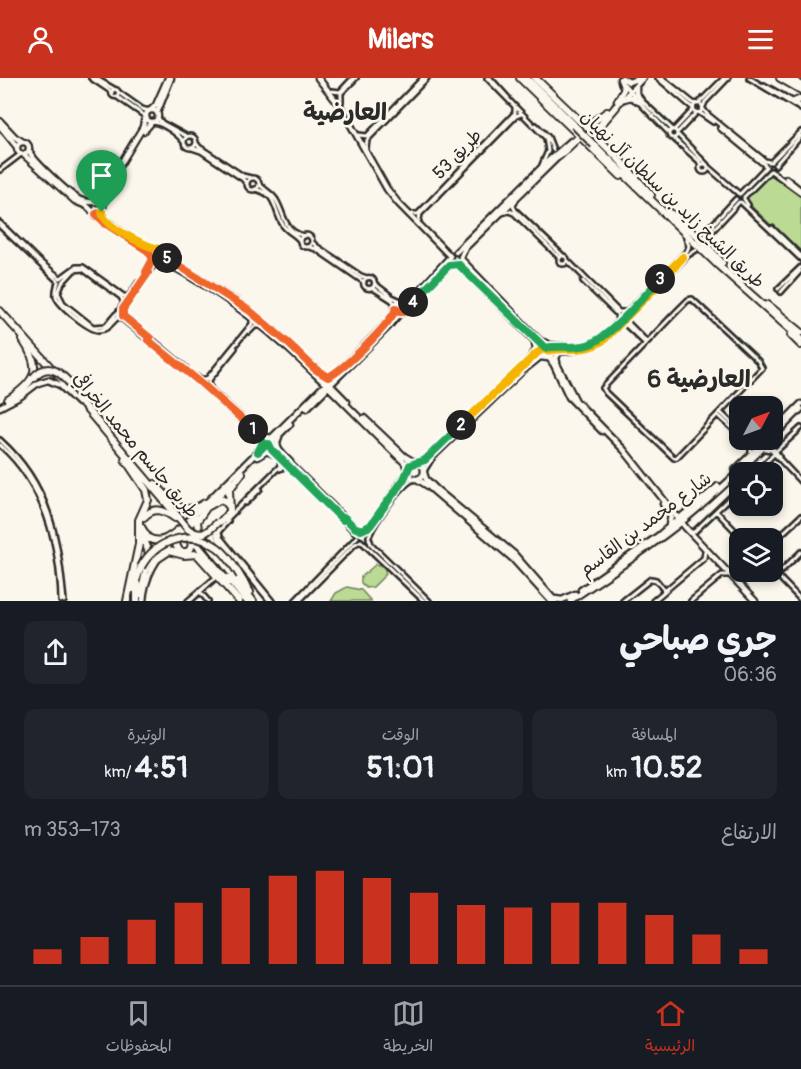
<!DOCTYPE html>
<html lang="ar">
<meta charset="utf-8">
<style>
body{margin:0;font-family:Pangolin,"Playpen Sans Arabic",sans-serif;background:#20242c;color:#f1f3f6;direction:rtl;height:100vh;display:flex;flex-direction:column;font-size:22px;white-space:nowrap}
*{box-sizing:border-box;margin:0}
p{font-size:20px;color:#9ea1a6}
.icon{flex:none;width:33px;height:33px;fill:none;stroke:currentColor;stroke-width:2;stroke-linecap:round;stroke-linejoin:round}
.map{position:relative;height:523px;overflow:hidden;direction:ltr}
.sheet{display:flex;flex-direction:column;background:#171b24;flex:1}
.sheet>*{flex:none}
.needle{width:39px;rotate:49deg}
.controls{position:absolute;left:729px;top:318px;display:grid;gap:12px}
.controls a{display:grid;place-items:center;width:54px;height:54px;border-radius:12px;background:#171b24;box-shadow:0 3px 9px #0003;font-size:30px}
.pin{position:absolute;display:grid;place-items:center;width:51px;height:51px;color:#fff;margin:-62px -26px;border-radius:50% 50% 50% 0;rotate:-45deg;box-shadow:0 0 6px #0007}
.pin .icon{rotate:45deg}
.km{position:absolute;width:30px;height:30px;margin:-15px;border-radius:50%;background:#222;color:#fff;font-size:16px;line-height:30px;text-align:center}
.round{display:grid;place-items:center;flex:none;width:63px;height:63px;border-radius:12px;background:#20242c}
.head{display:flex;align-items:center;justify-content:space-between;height:102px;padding:0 24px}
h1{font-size:33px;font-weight:700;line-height:45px}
.stats{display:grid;grid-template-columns:repeat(3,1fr);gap:9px;height:102px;padding:6px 24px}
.stats div{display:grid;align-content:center;border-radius:12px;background:#20242c;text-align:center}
.stats b{font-size:30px;font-weight:700}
.stats small{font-size:16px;font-weight:400}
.stats p{font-size:16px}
.chart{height:168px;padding:12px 24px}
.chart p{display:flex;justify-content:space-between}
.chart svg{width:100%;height:108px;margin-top:6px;stroke:#c8321e;stroke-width:6}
header{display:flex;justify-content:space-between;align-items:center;height:78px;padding:0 24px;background:#c8321e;color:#fff;font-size:27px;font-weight:700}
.menu{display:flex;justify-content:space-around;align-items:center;height:84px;border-top:2px solid #363941;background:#171b24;font-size:16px;color:#9ea1a6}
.menu a{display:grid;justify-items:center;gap:3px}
.menu .selected{color:#c8321e}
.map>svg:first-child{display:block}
</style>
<header><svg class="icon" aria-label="menu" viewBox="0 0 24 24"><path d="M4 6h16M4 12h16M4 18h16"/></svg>Milers<svg class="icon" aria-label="person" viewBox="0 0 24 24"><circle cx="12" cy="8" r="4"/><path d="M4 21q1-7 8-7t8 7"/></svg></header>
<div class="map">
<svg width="801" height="523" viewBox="0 0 801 523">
<rect width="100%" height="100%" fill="#fbf7ec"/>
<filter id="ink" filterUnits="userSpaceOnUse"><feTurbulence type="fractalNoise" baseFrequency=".0167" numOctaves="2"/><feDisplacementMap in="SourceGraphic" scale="12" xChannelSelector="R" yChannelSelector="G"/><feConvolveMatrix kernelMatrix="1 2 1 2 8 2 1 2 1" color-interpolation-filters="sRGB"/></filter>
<g filter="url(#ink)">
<path fill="#bbdb94" stroke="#738360" stroke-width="1.5" d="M771,94L801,116V176L745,122V119Z
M376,486L384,489L386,496L373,509L366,510L361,505V499Z
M347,509L361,512L371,523H331L336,515Z"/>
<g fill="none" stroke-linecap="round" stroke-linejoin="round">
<g stroke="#2b2b2b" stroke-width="8">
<path id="minor" d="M91,0L112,14
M95,0L114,11
M487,0L546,60L548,73L542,87
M490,0L508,20
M658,0L693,30
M662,0L693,25L697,26
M749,0L801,31
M624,6L635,19
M764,7L801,28
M111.5 15a3.5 3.5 0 1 1 7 0a3.5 3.5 0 1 1-7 0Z
M332,13L340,14L353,0
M118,14L142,31L149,33
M116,18L145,38
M641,22L673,52
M341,24V15L356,0
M639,24L669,55
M693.5 30a4.5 4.5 0 1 1 9 0a4.5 4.5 0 1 1-9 0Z
M698,26L724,0
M703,29L705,24L728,0
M703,31L707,36L765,83L769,84
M700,35L713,44
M158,40L162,45L186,58
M154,44C164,46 178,56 184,64
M536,47L548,59L553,72
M720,50L766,88
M674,52L693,32
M669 56a4 4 0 1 1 8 0a4 4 0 1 1-8 0Z
M677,55L696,35
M677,56L707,87
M359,57L367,58L423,0
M184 64a6 6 0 1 1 12 0a6 6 0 1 1-12 0Z
M673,60L699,83L701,87
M196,65L199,69L243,98L251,100
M192,70L201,73L243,101L247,106
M366,70L367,62L427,0
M771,84L801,54
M700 90a4 4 0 1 1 8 0a4 4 0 1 1-8 0Z
M775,87L801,58
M708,89L739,116
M0,92L21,76
M771,93L801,115
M786,100L801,112
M247 106a6 6 0 1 1 12 0a6 6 0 1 1-12 0Z
M259,106C264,112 272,115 276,122C285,137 283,153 304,158
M255,111C278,116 273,131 283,147C287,154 296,156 300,163
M740,116L766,89
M744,119L770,93
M744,121L748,127
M516,122L513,128L515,132L563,178
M741,124L801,181
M502,135L509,133L514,135L560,180
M412,136H418L515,35V29
M419,142L420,136L516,38L521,36
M0,145L40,184L60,200
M0,148L58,203
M708,149L714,145L736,121
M772,150L801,178
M712,153L739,124
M300 163a6 6 0 1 1 12 0a6 6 0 1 1-12 0Z
M312,164L316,168L361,198L367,200
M309,169L316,171L364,204
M559 182a4 4 0 1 1 8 0a4 4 0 1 1-8 0Z
M567,182L619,234H627
M149,190L153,181
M363.5 205a5.5 5.5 0 1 1 11 0a5.5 5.5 0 1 1-11 0Z
M61,200L76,189H83L122,217L126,219L130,217
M583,203L617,236L618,244
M58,204C57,208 55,213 56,218C58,227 90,253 99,252C108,252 112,244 118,239
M63,204L74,192L83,191L121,219L124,225
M62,205L58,215L63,225L93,249L106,248L116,236
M375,206L392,219L401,223
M373,210L392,222L396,227
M778,211L801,189
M781,214L800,193
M130,217L138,205
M692,221L758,283L762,290L677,379L674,380L606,315L603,310L676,234L688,222Z
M119,233L123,227
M122,235L124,229L152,189L158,184
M120,239L201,305L261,360L263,364L261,369
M626,241L629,246L647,264
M622,246H625L645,265
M143,254L186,290
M249,254L255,248H261
M570,269L588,267L604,258L687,173L689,168L686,160
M574,272L588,270L605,262L688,177L696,172
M537,279L548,273L561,272
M197,299L203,302L208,300L252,246V242
M207,308L262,358L271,359
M210,308L209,302L235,270
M721,335L740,353
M718,337L740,357
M777,357L771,368L779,378
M0,362C50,407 58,460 64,523
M745,362L751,368V375
M748,362L754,367L760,366
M0,367C44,405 60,467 61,523
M765,371L771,372L801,404
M775,374L801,350
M282,381L357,456
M289,384L352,447L361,452
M418,385L425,382L529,283
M280,391L284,389H289
M424,393L432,380L526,290
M756,394L773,377
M246,425L260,411
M716,433L742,460
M225,443L280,388L281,381
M228,443L219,453L220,459L272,523
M219,450L216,455L218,461L270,523
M364,452L370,448L407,394
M690,454H694L740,410
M369,458C374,445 402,404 415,401
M369,460L371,466L429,523
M362,464L424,523
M772,465L801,438
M772,492L801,522
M777,497L801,474
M200,514L208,523
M188,523L214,501L190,523
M295,523L357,459
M299,523L355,466L361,463
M623,523L651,501L656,502L665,513
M653,523L704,480L705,473
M691,523L722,497H728"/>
</g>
<g stroke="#2b2b2b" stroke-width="9">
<path id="major" d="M318,0L340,28L387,111L398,125L450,178
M622,0L629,4L639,0
M636,8V15L641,22
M624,21L631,19L639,24
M617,23L624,11L620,1
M615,29L643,0
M146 38a6 6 0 1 1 12 0a6 6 0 1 1-12 0Z
M151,32L156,27L168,0
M157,35L171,0
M0,43L15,59L23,64
M0,48L17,69
M144,53L151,45
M17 70a6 6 0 1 1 12 0a6 6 0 1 1-12 0Z
M29,73C33,83 70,117 80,122C85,124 89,124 94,124
M24,77L75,123L87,128L91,132
M96,124L100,120L143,49L145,39
M103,129L106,116L118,96
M102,134L104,141C120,153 137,166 157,171
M96,137L106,146L149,173L152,177
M152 178a7 7 0 1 1 14 0a7 7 0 1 1-14 0Z
M456,174L546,85L571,63
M166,178L171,184L236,223L281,259
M461,179L465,170L561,76
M461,181L543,266L558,288L576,323L624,372L686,450L755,523
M160,184C176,188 190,199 204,207C282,254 340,323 405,385L407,391
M455,186L462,189L543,271L554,287L569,319L602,353
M423,209L449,180
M395 229a6 6 0 1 1 12 0a6 6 0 1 1-12 0Z
M404,223H409L415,217
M407,230L446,190L454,185
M543,264L550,267L570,269
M529,282L536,272L535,265
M557,284L556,280L559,274L574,272
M309,285L347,324
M525,291L540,279L548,280
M0,329L21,318L38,305L48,302L60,307L78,325
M307,330L388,249L400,235
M364,340L404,378L414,384
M772,355L801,326
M279,359C273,370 283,376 290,384
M772,360L801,331
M262,374L290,346
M257,379L267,373L279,378
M408 393a8 8 0 1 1 16 0a8 8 0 1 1-16 0Z
M735,392L766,362
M424,395L426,401L436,411L514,476L555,523
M417,401L428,408L512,480L551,523
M211,425L233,404
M663,426L671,438L669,447
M183,448L382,250L391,240L396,230
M179,457L197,440
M581,512L658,458L718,408
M140,517L146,491L160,471
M555,521L562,522L575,516
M143,523C145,498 156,480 173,463
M570,523C608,497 647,472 683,443C714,418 743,390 771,362"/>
</g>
<g stroke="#2b2b2b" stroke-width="10">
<path id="highway" d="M520,0L621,98
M526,0L574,47
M535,0L615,77L651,117
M780,0L801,12
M789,0L801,7
M794,24L801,21
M582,43L591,45L607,34
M601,61L598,57V50L616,29
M594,67L718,187L801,261
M559,78L580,58
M669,134L699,159L722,185
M707,166L705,162L708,156
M768,227L801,254
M0,233L62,302L179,440
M791,257L801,267
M8,322C36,303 43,292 23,262
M125,381L146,412L148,422L139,442V466L127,523
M155,406C171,422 181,441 205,425
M209,428L221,421L225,423L228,427
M206,430L197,443L198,452L253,523
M144,439C154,428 164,432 175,440
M141,449L148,460C161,467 170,459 181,450
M187,455L228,504
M180,456L176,467L180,474H187C193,470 192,466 190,460
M141,459C150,470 150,478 146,491
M216,470L211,455L230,433L229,412L242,395
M157,481L169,473L184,477L197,476L239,523
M240,498L250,514
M228,500L247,523
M137,506V523
M133,511L141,489"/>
</g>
<use href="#minor" stroke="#fbf7ec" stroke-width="3"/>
<use href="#major" stroke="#fbf7ec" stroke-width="4.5"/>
<use href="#highway" stroke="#fbf7ec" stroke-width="6"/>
<g stroke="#2b2b2b" stroke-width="10" stroke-linecap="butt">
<path id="highway-bridge" d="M574,47L594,67
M33,300C51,278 67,302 79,316
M179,440L188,451
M187,450C201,461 207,455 218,444
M141,489C156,462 190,450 217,469C227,476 234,488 240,498"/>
</g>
<use href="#highway-bridge" stroke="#fbf7ec" stroke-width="6"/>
</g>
</g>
<g fill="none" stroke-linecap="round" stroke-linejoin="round" filter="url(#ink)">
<g stroke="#fff" stroke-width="12">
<path id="split-1" d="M102,134L96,136L106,146L148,173L153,181L146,194L148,195L123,231V238L150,260L148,262L201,305L253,351"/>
</g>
<g stroke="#fff" stroke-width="12">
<path id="split-2" d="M253,351L263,364L258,374L265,367L269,366L272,372L343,442L345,440L354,449L361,452L370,448L404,401L410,387L425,382L461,347"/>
</g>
<g stroke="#fff" stroke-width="12">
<path id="split-3" d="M461,347L537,275L543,271L547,273C569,268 584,276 604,262L668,197L683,179L660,201"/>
</g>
<g stroke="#fff" stroke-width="12">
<path id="split-4" d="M413,224L449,187L458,186L545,270C559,267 573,271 587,267C609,261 643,219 660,201"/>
</g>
<g stroke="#fff" stroke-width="12">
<path id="split-5" d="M167,180L250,233L288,265L315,291L328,299C342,293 392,245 396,230L399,234H403L413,224"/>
</g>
<g stroke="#fff" stroke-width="12">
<path id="split-6" d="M102,134C104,150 148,169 162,172L167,180"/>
</g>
<use href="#split-1" stroke="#f0652b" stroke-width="8"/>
<use href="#split-2" stroke="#22a559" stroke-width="8"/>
<use href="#split-3" stroke="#f5b400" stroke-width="8"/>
<use href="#split-4" stroke="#22a559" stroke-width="8"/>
<use href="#split-5" stroke="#f0652b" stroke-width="8"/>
<use href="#split-6" stroke="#f5b400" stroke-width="8"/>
</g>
<g text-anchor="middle" stroke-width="5" stroke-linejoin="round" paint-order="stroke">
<g font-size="18" fill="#2b2b2b" stroke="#fbf7ec">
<text transform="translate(457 76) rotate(-46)" y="6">طريق 53</text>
<text transform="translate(673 121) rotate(44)" y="6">طريق الشيخ زايد بن سلطان آل نهيان</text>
<text transform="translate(136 367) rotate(50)" y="6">طريق جاسم محمد الخرافي</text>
<text transform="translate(645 446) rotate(-37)" y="6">شارع محمد بن القاسم</text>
</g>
<g font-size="24" font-weight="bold" fill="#2b2b2b" stroke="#fbf7ec">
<text x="345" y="42">العارضية</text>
<text x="699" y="309">العارضية 6</text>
</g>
</g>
</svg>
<div class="controls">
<a><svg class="needle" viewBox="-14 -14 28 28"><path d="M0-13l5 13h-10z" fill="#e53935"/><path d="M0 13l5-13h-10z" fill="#9ea1a6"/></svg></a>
<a><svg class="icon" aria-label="locate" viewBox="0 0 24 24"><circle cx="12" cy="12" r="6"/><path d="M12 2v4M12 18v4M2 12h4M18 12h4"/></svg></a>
<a><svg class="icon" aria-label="layers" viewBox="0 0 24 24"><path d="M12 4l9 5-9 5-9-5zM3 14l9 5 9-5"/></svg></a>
</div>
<div class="pin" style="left:102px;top:134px;background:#1e9e55"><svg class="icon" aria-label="arrive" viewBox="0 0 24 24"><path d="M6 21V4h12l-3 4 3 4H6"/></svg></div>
<b class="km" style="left:253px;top:351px">1</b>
<b class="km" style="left:461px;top:347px">2</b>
<b class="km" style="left:660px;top:201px">3</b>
<b class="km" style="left:413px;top:224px">4</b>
<b class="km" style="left:167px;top:180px">5</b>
</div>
<section class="sheet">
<div class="head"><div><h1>جري صباحي</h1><p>06:36</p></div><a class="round"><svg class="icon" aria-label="share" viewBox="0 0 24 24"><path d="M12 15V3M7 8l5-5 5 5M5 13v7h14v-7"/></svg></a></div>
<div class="stats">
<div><p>المسافة</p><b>10.52<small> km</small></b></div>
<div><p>الوقت</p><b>51:01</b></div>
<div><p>الوتيرة</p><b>4:51<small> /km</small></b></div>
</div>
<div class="chart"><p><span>الارتفاع</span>173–353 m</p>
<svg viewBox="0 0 160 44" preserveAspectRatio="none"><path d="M5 44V38M15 44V33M25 44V26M35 44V19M45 44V13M55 44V8M65 44V6M75 44V9M85 44V15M95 44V20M105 44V21M115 44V19M125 44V19M135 44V24M145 44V32M155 44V38"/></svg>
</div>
</section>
<nav class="menu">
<a class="selected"><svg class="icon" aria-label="home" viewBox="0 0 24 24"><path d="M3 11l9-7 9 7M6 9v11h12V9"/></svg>الرئيسية</a>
<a><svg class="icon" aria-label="map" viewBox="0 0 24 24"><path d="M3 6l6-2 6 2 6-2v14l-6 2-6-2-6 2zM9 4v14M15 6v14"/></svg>الخريطة</a>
<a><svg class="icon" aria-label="saved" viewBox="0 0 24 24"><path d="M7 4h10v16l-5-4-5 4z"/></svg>المحفوظات</a>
</nav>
